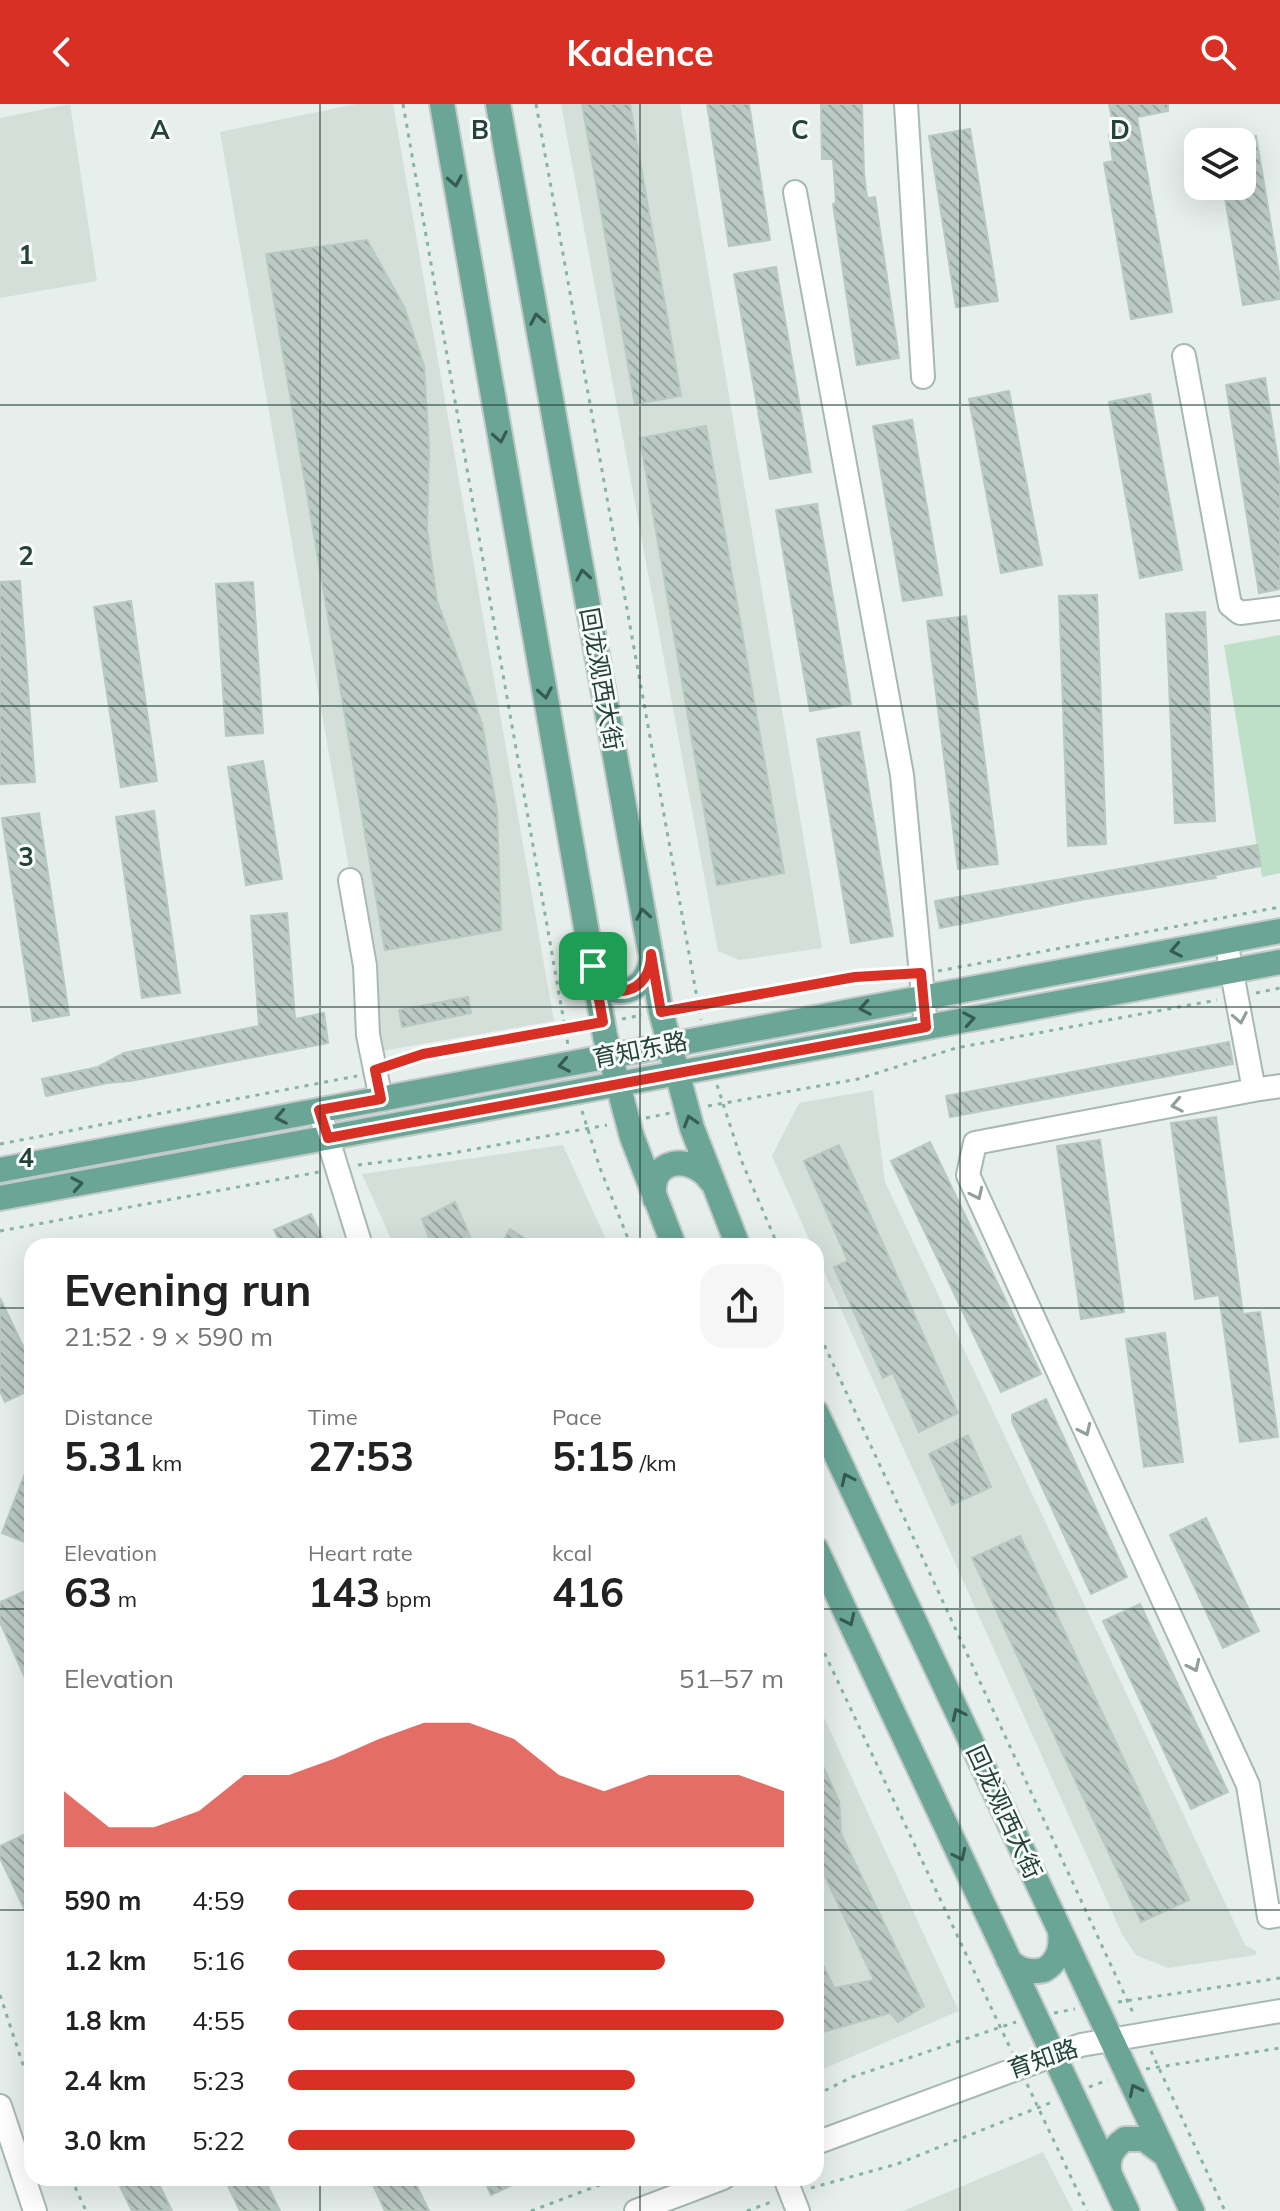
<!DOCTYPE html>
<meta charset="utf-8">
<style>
body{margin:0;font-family:Mulish,"Noto Sans SC",sans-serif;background:#f6f6f6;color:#222;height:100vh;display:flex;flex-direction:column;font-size:30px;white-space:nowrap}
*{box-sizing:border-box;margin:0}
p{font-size:26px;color:#767676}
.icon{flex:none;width:44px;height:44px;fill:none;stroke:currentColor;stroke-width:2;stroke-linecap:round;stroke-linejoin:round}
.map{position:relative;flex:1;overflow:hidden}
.sheet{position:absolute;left:24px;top:1134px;width:800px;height:948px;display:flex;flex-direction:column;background:#fff;border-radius:24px;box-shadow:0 8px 32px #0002}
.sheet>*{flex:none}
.tools{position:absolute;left:1184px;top:24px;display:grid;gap:16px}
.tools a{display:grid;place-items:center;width:72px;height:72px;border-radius:16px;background:#fff;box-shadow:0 8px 32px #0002;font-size:40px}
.pin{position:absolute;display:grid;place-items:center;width:68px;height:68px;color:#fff;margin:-34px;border-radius:16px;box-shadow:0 4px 12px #0006}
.round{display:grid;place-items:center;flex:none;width:84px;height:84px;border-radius:24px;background:#f6f6f6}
.overview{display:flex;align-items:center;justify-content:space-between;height:136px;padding:0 40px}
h1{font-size:44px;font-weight:700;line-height:60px}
.stats{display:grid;grid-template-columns:repeat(3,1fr);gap:12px;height:136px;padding:8px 40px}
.stats div{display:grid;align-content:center}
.stats b{font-size:40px;font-weight:700}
.stats small{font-size:22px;font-weight:400}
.stats p{font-size:22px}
.chart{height:224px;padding:16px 40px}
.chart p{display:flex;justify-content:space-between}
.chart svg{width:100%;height:144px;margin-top:8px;fill:#d93025;opacity:.7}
ul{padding:0 40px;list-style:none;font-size:26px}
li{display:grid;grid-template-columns:128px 96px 1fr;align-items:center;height:60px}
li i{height:20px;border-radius:10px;background:#d93025}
header{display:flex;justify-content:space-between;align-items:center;height:104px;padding:0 40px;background:#d93025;color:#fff;font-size:36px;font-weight:700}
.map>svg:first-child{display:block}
</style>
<header><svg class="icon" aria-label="back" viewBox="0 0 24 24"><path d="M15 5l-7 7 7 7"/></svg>Kadence<svg class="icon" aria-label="search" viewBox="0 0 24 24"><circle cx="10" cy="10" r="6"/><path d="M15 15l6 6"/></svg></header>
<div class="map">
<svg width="1280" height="2107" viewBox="0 0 1280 2107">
<defs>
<pattern id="building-back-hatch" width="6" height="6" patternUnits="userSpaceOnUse" patternTransform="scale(2)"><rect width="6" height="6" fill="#bbcac4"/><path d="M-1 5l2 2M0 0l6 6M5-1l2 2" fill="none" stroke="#98a6a0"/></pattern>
</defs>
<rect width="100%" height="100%" fill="#e6efeb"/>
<path fill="#d4dfda" d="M70,0L97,177L0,194V14Z
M356,0H393L554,917L381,947L220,28Z
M561,0H680L822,844L739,856L718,847Z
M873,986L885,1078L1245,1841L1256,1847V1851L1168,1864L1136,1851L1122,1830L816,1150V1142H812L772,1052L799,999Z
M563,1041L609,1142H394L362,1070Z
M816,1596L959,1907L816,1968Z
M1043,2048L1073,2107H903Z"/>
<path fill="#bfe0c8" d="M1280,531V769L1262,773L1224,541Z"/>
<path fill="url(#building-back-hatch)" stroke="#b8c9c2" stroke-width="2" d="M582,0H630L681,292L635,300Z
M707,0H749L770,136L729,142Z
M821,0H862L864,70L867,94L875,93L899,254L857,261L833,100L836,99L833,55H822Z
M1109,0H1168V7L1137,13L1172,208L1131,215L1104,59L1113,57L1109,31L1115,30Z
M970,25L998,197L956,203L929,32Z
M1256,32L1280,175V195L1243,201L1223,82H1242V35Z
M367,136L404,203L424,262L429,345L427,426L437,497L482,620L497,707L501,826L385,846L266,150Z
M776,163L811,368L770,375L734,170Z
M1265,274L1280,370V485L1259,489L1226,281Z
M1009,287L1042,461L1001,469L969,295Z
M1150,290L1182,466L1140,474L1109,298Z
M912,316L942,491L903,497L873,322Z
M706,322L784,769L717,781L640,334Z
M817,400L851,600L810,607L776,406Z
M20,477L35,678L0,680V478Z
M253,478L263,629L226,632L216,480Z
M1097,491L1106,740L1068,742L1059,492Z
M131,497L157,677L121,683L94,503Z
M1205,508L1215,717L1175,719L1166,510Z
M966,512L998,760L958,765L927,517Z
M859,628L893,832L851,839L817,635Z
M263,657L282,775L246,781L228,663Z
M154,707L180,889L142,894L116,713Z
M39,709L69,911L33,917L2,714Z
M1257,741L1261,762L1215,771L1216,774L1086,795L940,824L935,797Z
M287,809L295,915L324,909L328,939L130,977L107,979L46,992L42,975L98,963L124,949L259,922L251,812Z
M468,893L471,909L402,923L399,906Z
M1229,938L1233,960L950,1013L946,992Z
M1216,1013L1243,1210L1260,1208L1278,1333L1240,1338L1219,1191L1195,1195L1171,1019Z
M1100,1036L1124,1208L1081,1215L1057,1042Z
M930,1038L1041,1270L1001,1288L891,1057Z
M839,1041L958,1309L919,1328L893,1269L883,1274L834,1163L848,1157L804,1057Z
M455,1098L474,1142H432L422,1115Z
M311,1110L326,1142H282L274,1126Z
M510,1125L537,1142H500Z
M0,1194L32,1261V1285L5,1298L0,1287Z
M1165,1229L1183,1358L1144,1363L1126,1235Z
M1046,1295L1127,1473L1091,1490L1012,1317V1311Z
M968,1331L991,1383L952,1401L929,1350Z
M31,1354L32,1355V1441L2,1429Z
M1206,1414L1259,1527L1223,1544L1170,1431Z
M1020,1432L1189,1796L1141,1818L972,1454Z
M32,1484V1589L0,1518V1498Z
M1140,1500L1228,1688L1191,1705L1103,1517Z
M816,1647L839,1697L841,1730L924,1902L898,1918L890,1909L816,1930V1846L834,1884L874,1876L816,1753Z
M32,1727V1821L0,1754V1742Z
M116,2074H156L172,2107H132Z
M224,2074H264L280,2107H240Z
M370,2074H413L429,2107H385Z
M483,2074H527L491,2091Z"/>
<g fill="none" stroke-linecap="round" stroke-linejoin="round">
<g stroke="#a8b8b2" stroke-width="26">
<path id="minor" d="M906,0L923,273
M795,88L902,671L926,923
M1184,252L1230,501L1240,509L1280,504
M350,776L365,862L368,931L381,995
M1226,837L1254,986L1280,982
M1254,986L975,1039L968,1071L1248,1681L1269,1813L1280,1811
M319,1006L361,1142
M0,2002L35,2107
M816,2039L1081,1941L1280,1907
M785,2074L798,2107
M636,2107L723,2074"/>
</g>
<g stroke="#c2cac8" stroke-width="28">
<path id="major" d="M442,0L605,932L632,1033L674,1142
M498,0L661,908L692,1024L738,1142
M593,864C607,902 651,890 651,851
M0,1066L1280,827
M0,1094L1280,858
M655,1095C647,1055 690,1048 711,1077
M816,1308L1192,2107
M816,1445L1127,2107
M1008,1855C1018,1867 1030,1869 1044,1866C1059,1857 1062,1843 1060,1827
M1110,2071C1106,2055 1112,2044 1125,2035H1144L1164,2050"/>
</g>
<path stroke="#86b3a5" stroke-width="3" stroke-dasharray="4 6" stroke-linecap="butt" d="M403,0L568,941
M536,0L701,916
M938,867L1280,803
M1256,889L1280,884
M681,904L855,873L902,870
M622,915L642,911
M394,959L423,950L583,922
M717,981L742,1058L778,1142
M708,1002L858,975L956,944L1217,896
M582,1007L600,1064L631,1142
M646,1014L670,1009
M0,1040L357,972
M358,1061L453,1049L607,1021
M0,1127L319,1068
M816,1223L1134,1911
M816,1531L1012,1948
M0,1891L32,1988
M1118,1898L1280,1874
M1054,1909L1075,1905
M1151,1947L1225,2107
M1146,1965L1280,1944
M1027,1980L1087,2107
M1089,1983L1108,1976
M816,1991L852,1973L1016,1918
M71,2074L86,2107
M811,2084L897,2060L1052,1998
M531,2107L618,2074
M747,2107L774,2097"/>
<use href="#minor" stroke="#fff" stroke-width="22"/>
<use href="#major" stroke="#6aa596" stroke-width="24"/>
</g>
<defs><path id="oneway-chevron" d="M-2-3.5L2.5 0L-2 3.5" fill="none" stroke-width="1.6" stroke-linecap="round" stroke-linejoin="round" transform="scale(2)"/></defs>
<g stroke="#365b51">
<use href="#oneway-chevron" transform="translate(455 77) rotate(80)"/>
<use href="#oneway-chevron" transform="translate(537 215) rotate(-100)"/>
<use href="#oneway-chevron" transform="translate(500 333) rotate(80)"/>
<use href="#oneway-chevron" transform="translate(583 471) rotate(-100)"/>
<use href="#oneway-chevron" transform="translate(545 589) rotate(80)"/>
<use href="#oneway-chevron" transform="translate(643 810) rotate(-100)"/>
<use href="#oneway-chevron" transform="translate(1176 846) rotate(169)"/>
<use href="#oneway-chevron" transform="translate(865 904) rotate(170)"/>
<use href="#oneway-chevron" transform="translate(969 915) rotate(-10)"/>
<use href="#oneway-chevron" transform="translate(564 961) rotate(169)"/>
<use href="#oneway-chevron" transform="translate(281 1013) rotate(169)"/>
<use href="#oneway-chevron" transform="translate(690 1017) rotate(-107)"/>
<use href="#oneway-chevron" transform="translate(77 1080) rotate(-10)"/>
<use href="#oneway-chevron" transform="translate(847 1375) rotate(-115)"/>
<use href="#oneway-chevron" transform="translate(849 1516) rotate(65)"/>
<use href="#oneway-chevron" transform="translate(958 1610) rotate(-115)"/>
<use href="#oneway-chevron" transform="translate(960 1751) rotate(65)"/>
<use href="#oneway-chevron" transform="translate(1135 1986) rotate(-116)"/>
</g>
<g stroke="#92a09c">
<use href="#oneway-chevron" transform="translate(1240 914) rotate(79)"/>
<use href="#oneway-chevron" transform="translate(1177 1001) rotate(169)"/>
<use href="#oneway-chevron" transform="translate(977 1090) rotate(65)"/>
<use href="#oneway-chevron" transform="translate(1085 1326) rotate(65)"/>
<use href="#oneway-chevron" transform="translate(1194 1562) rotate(65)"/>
</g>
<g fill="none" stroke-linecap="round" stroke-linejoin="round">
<g stroke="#fff" stroke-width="16">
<path id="route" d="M651,850L661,908L855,873L921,869L926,923L328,1034L319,1006L381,995L375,966L423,950L603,918L593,862C604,902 652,891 651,850Z"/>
</g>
<use href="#route" stroke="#d93025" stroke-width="10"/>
</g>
<path fill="none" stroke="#24423a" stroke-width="2" stroke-opacity="0.55" d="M320,0V1142M640,0V1142M960,0V2107M0,301H1280M0,602H1280M0,903H1280M0,1204H32M816,1204H1280M0,1505H32M816,1505H1280M0,1806H32M816,1806H1280M320,2074V2107M640,2074V2107"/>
<g text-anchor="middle" stroke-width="6" stroke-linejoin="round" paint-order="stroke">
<g font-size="24" fill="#24423a" stroke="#f7fbf9">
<text transform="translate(601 575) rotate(80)" y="8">回龙观西大街</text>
<text transform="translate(640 946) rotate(-11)" y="8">育知东路</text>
<text transform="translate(1004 1708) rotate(65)" y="8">回龙观西大街</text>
<text transform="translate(1043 1955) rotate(-19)" y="8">育知路</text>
</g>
</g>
<g font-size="26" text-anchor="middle" font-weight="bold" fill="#24423a" stroke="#f7fbf9" stroke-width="6" stroke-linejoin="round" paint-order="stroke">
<text x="160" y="35">A</text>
<text x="480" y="35">B</text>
<text x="800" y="35">C</text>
<text x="1120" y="35">D</text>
<text x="26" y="160">1</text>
<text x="26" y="461">2</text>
<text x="26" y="762">3</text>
<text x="26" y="1063">4</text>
</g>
</svg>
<div class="tools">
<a><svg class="icon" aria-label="layers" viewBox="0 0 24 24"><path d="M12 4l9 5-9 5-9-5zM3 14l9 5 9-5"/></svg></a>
</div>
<div class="pin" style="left:593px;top:862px;background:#1e9e55"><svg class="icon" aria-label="arrive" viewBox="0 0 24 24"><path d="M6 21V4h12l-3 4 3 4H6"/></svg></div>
<section class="sheet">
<div class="overview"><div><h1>Evening run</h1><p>21:52 · 9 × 590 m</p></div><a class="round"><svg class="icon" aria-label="share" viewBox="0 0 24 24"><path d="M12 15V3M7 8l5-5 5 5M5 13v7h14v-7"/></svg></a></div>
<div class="stats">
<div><p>Distance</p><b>5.31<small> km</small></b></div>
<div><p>Time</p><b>27:53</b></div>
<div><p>Pace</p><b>5:15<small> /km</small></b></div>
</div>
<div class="stats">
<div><p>Elevation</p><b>63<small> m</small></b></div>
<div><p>Heart rate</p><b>143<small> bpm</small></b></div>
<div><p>kcal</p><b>416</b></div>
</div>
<div class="chart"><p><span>Elevation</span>51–57 m</p>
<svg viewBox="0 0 160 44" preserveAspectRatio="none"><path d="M0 44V27L10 38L20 38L30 33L40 22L50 22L60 17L70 11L80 6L90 6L100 11L110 22L120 27L130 22L140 22L150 22L160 27V44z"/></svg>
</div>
<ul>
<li><b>590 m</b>4:59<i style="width:94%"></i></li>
<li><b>1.2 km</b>5:16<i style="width:76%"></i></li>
<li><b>1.8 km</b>4:55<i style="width:100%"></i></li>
<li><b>2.4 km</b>5:23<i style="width:70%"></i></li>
<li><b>3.0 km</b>5:22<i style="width:70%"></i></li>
</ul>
</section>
</div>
